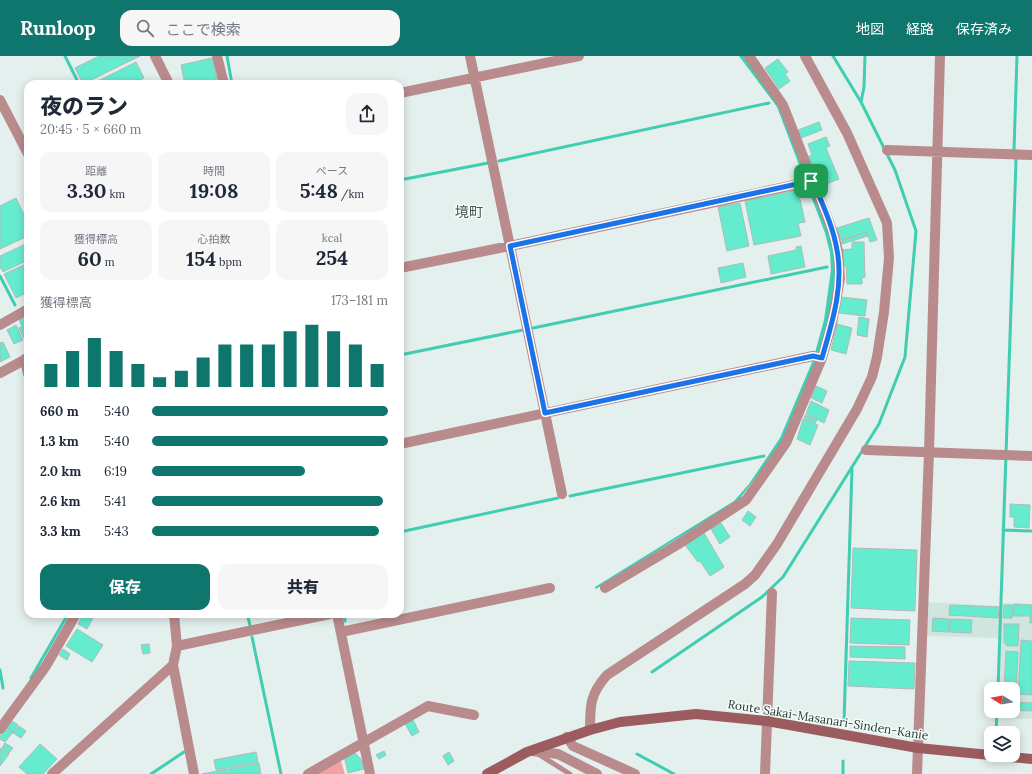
<!DOCTYPE html>
<html lang="ja">
<meta charset="utf-8">
<style>
body{margin:0;font-family:Lora,"Noto Sans JP",serif;background:#f6f6f7;color:#1f2937;height:100vh;display:flex;flex-direction:column;font-size:15px;white-space:nowrap}
*{box-sizing:border-box;margin:0}
p{font-size:13px;color:#747a83}
.icon{flex:none;width:22px;height:22px;fill:none;stroke:currentColor;stroke-width:2;stroke-linecap:round;stroke-linejoin:round}
.map{position:relative;flex:1;overflow:hidden}
.drawer{position:absolute;left:24px;top:24px;width:380px;height:538px;display:flex;flex-direction:column;background:#fff;border-radius:12px;box-shadow:0 2px 10px #0003}
.drawer>*{flex:none}
.needle{width:26px;rotate:281deg}
.buttons{position:absolute;left:984px;top:626px;display:grid;gap:8px}
.buttons a{display:grid;place-items:center;width:36px;height:36px;border-radius:8px;background:#fff;box-shadow:0 2px 10px #0003;font-size:20px}
.pin{position:absolute;display:grid;place-items:center;width:34px;height:34px;color:#fff;margin:-17px;border-radius:8px;box-shadow:0 2px 6px #0006}
.round{display:grid;place-items:center;flex:none;width:42px;height:42px;border-radius:12px;background:#f6f6f7}
.summary{display:flex;align-items:center;justify-content:space-between;height:68px;padding:0 16px}
h1{font-size:22px;font-weight:800;line-height:30px}
.metrics{display:grid;grid-template-columns:repeat(3,1fr);gap:6px;height:68px;padding:4px 16px}
.metrics div{display:grid;align-content:center;border-radius:10px;background:#f6f6f7;text-align:center}
.metrics b{font-size:20px;font-weight:800}
.metrics small{font-size:11px;font-weight:400}
.metrics p{font-size:11px}
.chart{height:112px;padding:8px 16px}
.chart p{display:flex;justify-content:space-between}
.chart svg{width:100%;height:72px;margin-top:4px;stroke:#0f766e;stroke-width:6}
.primary-button{display:flex;gap:8px;margin-top:auto;padding:8px 16px}
.primary-button a{flex:1;height:46px;border-radius:12px;background:#0f766e;color:#fff;font-size:16px;font-weight:800;line-height:46px;text-align:center}
.primary-button a+a{background:#f6f6f7;color:#1f2937}
ul{padding:0 16px;list-style:none;font-size:13px}
li{display:grid;grid-template-columns:64px 48px 1fr;align-items:center;height:30px}
li i{height:10px;border-radius:5px;background:#0f766e}
header{display:flex;align-items:center;gap:24px;box-sizing:border-box;height:56px;padding:0 20px;background:#0f766e;color:#fff}
header strong{font-size:19px}
nav{display:flex;gap:22px;margin-inline-start:auto;font-size:14px}
.search{width:280px;height:36px;background:#f6f6f7;display:flex;align-items:center;gap:10px;box-sizing:border-box;padding:0 14px;border-radius:12px;color:#747a83;font-size:15px}
.map>svg:first-child{display:block}
</style>
<header>
<strong>Runloop</strong>
<div class="search"><svg class="icon" aria-label="search" viewBox="0 0 24 24"><circle cx="10" cy="10" r="6"/><path d="M15 15l6 6"/></svg>ここで検索</div>
<nav><a>地図</a><a>経路</a><a>保存済み</a></nav>
</header>
<div class="map">
<svg width="1032" height="718" viewBox="0 0 1032 718">
<rect width="100%" height="100%" fill="#e4f0ed"/>
<path fill="#d1e5df" d="M927,546L1000,550L1001,547L1032,548V663L999,662V655H1013V633H999V582L927,580Z"/>
<path fill="#f4a1a4" d="M340,702L345,718H317Z"/>
<path fill="#40cdb2" d="M739,0H745L773,37L829,175L834,195L836,219L834,241L820,298L783,386L738,445L596,533L595,531L734,445L749,428L780,382L813,304L824,264L831,214L830,197L825,177L777,51Z"/>
<g fill="none" stroke-linecap="round" stroke-linejoin="round">
<path stroke="#40cdb2" stroke-width="3" d="M65,0L79,28
M227,0L232,28
M861,46L864,31L865,0
M499,105L769,47
M400,124L488,107
M0,220L15,249
M533,272L827,211
M400,299L523,274
M570,440L764,400
M1003,474L1032,475
M400,476L558,442
M247,558L250,569
M344,558L345,565
M252,581L281,718
M0,614L3,632
M652,616L762,541L783,521L879,368L905,301L916,175L895,114L861,46L833,0
M31,622L67,560
M998,633L1016,105L1014,94L1017,0
M844,665L852,413
M996,677L997,655
M637,698L674,718
M151,718L184,696
M843,718V705"/>
</g>
<path fill="#65eccf" stroke="#afbbb8" d="M99,0H140L83,28L75,12Z
M212,2L218,28H185L181,9Z
M778,3L788,16L785,18L790,25L779,33L765,12Z
M136,6L144,22L132,28H92Z
M819,66L822,74L801,82L798,74Z
M826,81L830,90L826,92L839,123L824,129L821,123L817,124L815,119L818,118L815,111L812,113L807,101L812,99L808,88Z
M798,134L805,166L798,167L801,180L754,189L745,145Z
M16,142L28,167V180L0,193V150Z
M740,147L749,190L727,195L718,151Z
M869,162L877,184L870,186L867,176L841,184L837,172Z
M867,176L868,180L842,188L841,185Z
M852,186H864L865,221L862,222V228H847L846,210H843L842,194L852,193Z
M28,187V204L3,216L0,211V200Z
M801,190L805,211L771,218L768,200L796,194V191Z
M28,207V236L16,242L4,218Z
M743,207L746,221L721,227L718,212Z
M841,241L867,244L865,260L839,257Z
M28,259V283L27,281L24,282L19,272L22,271L19,263Z
M859,261L869,263L867,281L857,279Z
M837,268L852,272L846,298L831,294Z
M16,269L23,284L14,288L7,274Z
M3,286L10,301L0,306V287Z
M816,330L827,335L822,347L811,342Z
M811,345L829,354L824,367L806,358Z
M805,359L817,364L815,367L804,362Z
M803,363L818,369L810,389L797,383Z
M1010,448L1030,449L1029,472L1014,471V461H1010Z
M748,455L756,461L750,470L742,464Z
M721,467L730,481L720,488L711,473Z
M704,477L724,511L710,520L700,505L698,506L685,489Z
M853,492L917,494L915,555L851,552Z
M1014,548L1032,549V567H1030V560H1013Z
M950,549L999,551L998,562L949,559Z
M1004,549H1013L1012,562H1003Z
M83,558H90L94,560L87,573L78,568Z
M851,562L910,564L909,589L850,587Z
M933,562L949,563L948,576L932,575Z
M950,563L972,564L971,577L949,576Z
M1004,568H1019L1018,590H1007L1004,586Z
M77,573L103,589L92,606L66,590Z
M1021,584L1032,585V639L1018,638Z
M149,588L150,597L143,598L141,589Z
M850,590L905,591V603L850,601Z
M63,593L70,598L67,604L59,599Z
M1006,595L1018,596L1016,639L1013,638V633H1004Z
M849,605L915,607L914,633L848,630Z
M1013,646L1032,647V655L1013,654Z
M411,660L419,676L412,680L403,664Z
M12,665L18,669L13,676L7,671Z
M19,670L26,675L21,682L13,677Z
M7,672L13,676L5,686L0,683V680Z
M5,687L13,692L9,697L2,692Z
M40,688L57,703L43,718H27L19,711Z
M0,692L9,698L0,710Z
M384,695L386,699L379,703L376,699Z
M256,696L258,706L216,714L214,704Z
M449,696L454,705L448,709L443,700Z
M355,697L361,703L364,713L348,717L344,700Z
M259,707L261,718H202Z"/>
<g fill="none" stroke-linecap="round" stroke-linejoin="round">
<path stroke="#b98b8c" stroke-width="5" d="M538,698L570,718"/>
<path stroke="#b98b8c" stroke-width="10" d="M155,0L169,28
M217,0L224,28
M470,0L562,438
M400,37L579,0
M0,44L28,98
M887,94L1032,99
M400,212L510,190L813,125
M0,269L28,253
M25,303L28,318
M0,317L28,302
M400,388L813,300L822,302
M866,394L1032,400
M605,532L677,489L746,444L786,387L822,302L832,267L840,222L838,195L834,179L783,49L749,0
M337,558L370,718
M341,576L550,532
M177,590L330,558
M173,609L194,718
M0,673L46,610L76,558
M590,674C590,649 590,638 607,619L745,528L755,519L777,488L857,353L872,321L877,301L884,256L889,202L887,167L847,77L805,0
M567,681L573,690L635,718
M532,695L558,698L597,718
M52,718L173,609L177,590L174,558
M308,718L428,650L474,659
M765,718L772,537
M917,718L929,396L940,0"/>
<path stroke="#9c5b5e" stroke-width="10" d="M487,718L527,696L590,674L620,666L696,658L767,665L918,692L1032,703"/>
</g>
<g fill="none" stroke-linecap="round" stroke-linejoin="round">
<g stroke="#fff" stroke-width="8">
<path id="route" d="M811,125H813C822,147 833,170 837,194C844,230 832,267 822,302L813,300L545,357L510,190Z"/>
</g>
<use href="#route" stroke="#1a73e8" stroke-width="5"/>
</g>
<g text-anchor="middle" stroke-width="3" stroke-linejoin="round" paint-order="stroke">
<g font-size="12" fill="#2d3231" stroke="#f2fefa">
<text transform="translate(828 664) rotate(9)" y="4">Route Sakai-Masanari-Sinden-Kanie</text>
</g>
<g font-size="14" fill="#4b5552" stroke="#f2fefa">
<text x="469" y="161">境町</text>
</g>
</g>
</svg>
<div class="buttons">
<a><svg class="needle" viewBox="-14 -14 28 28"><path d="M0-13l5 13h-10z" fill="#e53935"/><path d="M0 13l5-13h-10z" fill="#747a83"/></svg></a>
<a><svg class="icon" aria-label="layers" viewBox="0 0 24 24"><path d="M12 4l9 5-9 5-9-5zM3 14l9 5 9-5"/></svg></a>
</div>
<div class="pin" style="left:811px;top:125px;background:#1e9e55"><svg class="icon" aria-label="arrive" viewBox="0 0 24 24"><path d="M6 21V4h12l-3 4 3 4H6"/></svg></div>
<section class="drawer">
<div class="summary"><div><h1>夜のラン</h1><p>20:45 · 5 × 660 m</p></div><a class="round"><svg class="icon" aria-label="share" viewBox="0 0 24 24"><path d="M12 15V3M7 8l5-5 5 5M5 13v7h14v-7"/></svg></a></div>
<div class="metrics">
<div><p>距離</p><b>3.30<small> km</small></b></div>
<div><p>時間</p><b>19:08</b></div>
<div><p>ペース</p><b>5:48<small> /km</small></b></div>
</div>
<div class="metrics">
<div><p>獲得標高</p><b>60<small> m</small></b></div>
<div><p>心拍数</p><b>154<small> bpm</small></b></div>
<div><p>kcal</p><b>254</b></div>
</div>
<div class="chart"><p><span>獲得標高</span>173–181 m</p>
<svg viewBox="0 0 160 44" preserveAspectRatio="none"><path d="M5 44V30M15 44V22M25 44V14M35 44V22M45 44V30M55 44V38M65 44V34M75 44V26M85 44V18M95 44V18M105 44V18M115 44V10M125 44V6M135 44V10M145 44V18M155 44V30"/></svg>
</div>
<ul>
<li><b>660 m</b>5:40<i style="width:100%"></i></li>
<li><b>1.3 km</b>5:40<i style="width:100%"></i></li>
<li><b>2.0 km</b>6:19<i style="width:65%"></i></li>
<li><b>2.6 km</b>5:41<i style="width:98%"></i></li>
<li><b>3.3 km</b>5:43<i style="width:96%"></i></li>
</ul>
<div class="primary-button"><a>保存</a><a>共有</a></div>
</section>
</div>
